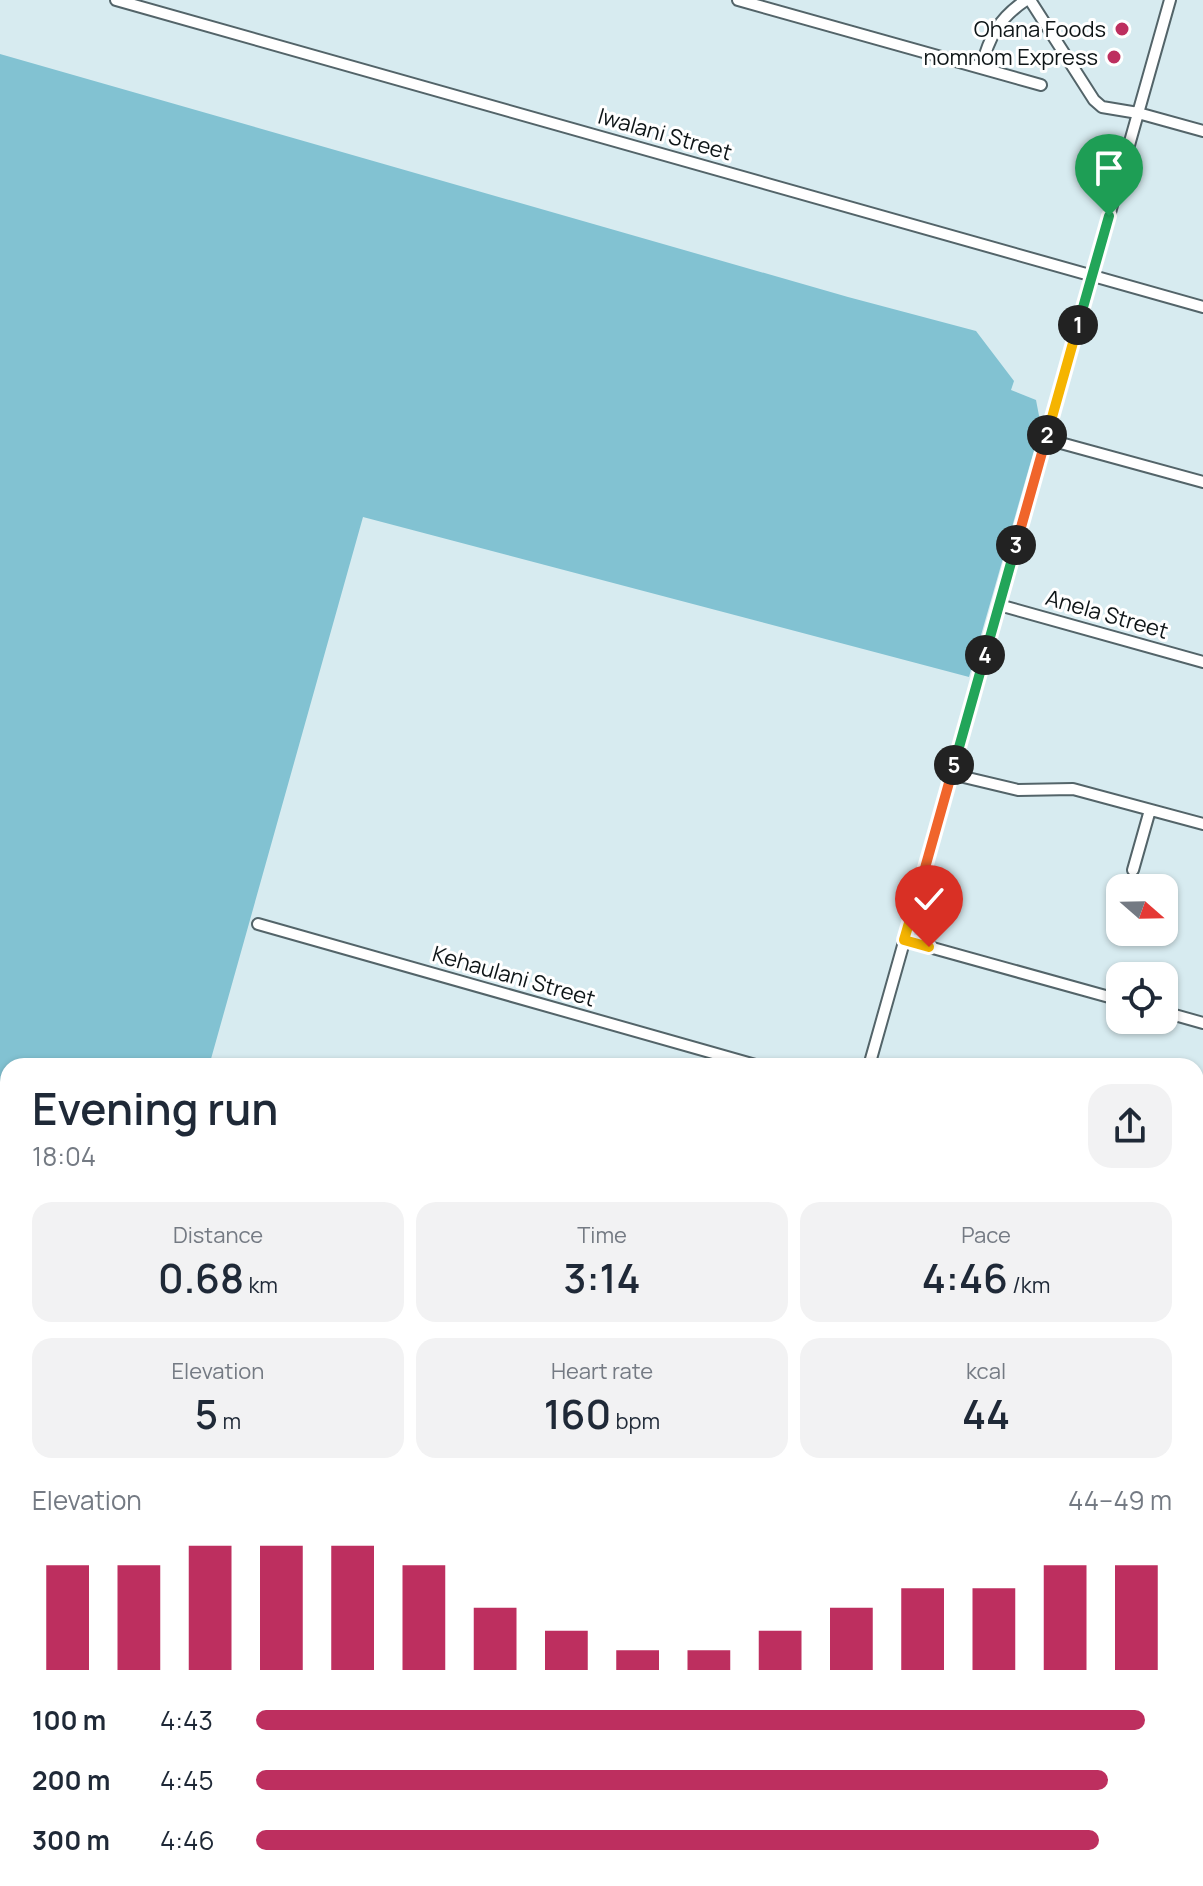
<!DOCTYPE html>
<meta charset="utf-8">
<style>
body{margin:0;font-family:Manrope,sans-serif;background:#f2f2f3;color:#1f2937;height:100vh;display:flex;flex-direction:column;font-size:30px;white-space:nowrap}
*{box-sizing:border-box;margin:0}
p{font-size:26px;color:#747a83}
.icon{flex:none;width:44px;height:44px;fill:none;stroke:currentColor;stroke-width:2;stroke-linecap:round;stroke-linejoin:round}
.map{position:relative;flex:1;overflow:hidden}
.details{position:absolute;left:0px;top:1058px;width:1204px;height:828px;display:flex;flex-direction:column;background:#fff;border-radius:24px 24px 0 0;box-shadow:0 2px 6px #0004}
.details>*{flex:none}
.needle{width:52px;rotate:110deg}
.buttons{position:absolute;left:1106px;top:874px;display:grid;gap:16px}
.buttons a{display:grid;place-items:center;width:72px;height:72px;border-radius:16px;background:#fff;box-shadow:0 2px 6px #0004;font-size:40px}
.pin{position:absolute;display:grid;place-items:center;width:68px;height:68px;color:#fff;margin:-82px -34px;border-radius:50% 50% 50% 0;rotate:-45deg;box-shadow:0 0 8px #0007}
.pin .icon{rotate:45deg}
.km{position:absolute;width:40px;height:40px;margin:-20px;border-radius:50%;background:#222;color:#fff;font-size:22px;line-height:40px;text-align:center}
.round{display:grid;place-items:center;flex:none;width:84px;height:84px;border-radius:24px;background:#f2f2f3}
.summary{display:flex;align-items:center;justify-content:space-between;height:136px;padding:0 32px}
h1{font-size:44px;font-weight:600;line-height:60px}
.metrics{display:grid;grid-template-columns:repeat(3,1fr);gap:12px;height:136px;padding:8px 32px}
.metrics div{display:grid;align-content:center;border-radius:20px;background:#f2f2f3;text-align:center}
.metrics b{font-size:40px;font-weight:600}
.metrics small{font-size:22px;font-weight:400}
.metrics p{font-size:22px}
.chart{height:224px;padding:16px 32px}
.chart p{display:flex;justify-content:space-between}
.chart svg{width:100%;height:144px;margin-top:8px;stroke:#bd2f5f;stroke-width:6}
ul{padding:0 32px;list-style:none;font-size:26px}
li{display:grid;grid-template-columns:128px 96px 1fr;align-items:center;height:60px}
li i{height:20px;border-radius:10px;background:#bd2f5f}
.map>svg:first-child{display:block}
</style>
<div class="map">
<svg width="1203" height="1886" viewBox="0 0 1203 1886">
<rect width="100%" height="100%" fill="#d7ebf0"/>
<path fill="#82c2d2" d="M0,54L848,297L976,331L1014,381L1011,390L1036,400L1041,426L969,677L363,517L209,1066H8V1275L0,1274Z"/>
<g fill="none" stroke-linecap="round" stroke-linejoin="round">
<g stroke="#536469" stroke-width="14">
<path id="minor" d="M116,0L1203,307
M738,0L1041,85
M1030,0L1094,100L1102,107L1138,113L1203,131
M981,68C989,37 999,18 1026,0
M1046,439L1203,482
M999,605L1203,662
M951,774L1018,790L1073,789L1203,824
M1133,870L1150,810
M258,924L759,1066
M904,940L1120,1000
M1164,1012L1203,1023
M869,1066L1170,0
M1196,1197L1203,1199
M1196,1363L1203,1365
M0,1393L8,1395
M1196,1558L1203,1560
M0,1588L8,1591
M1196,1729L1203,1731
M0,1788L8,1758
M453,1878L482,1886
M1030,1878L1059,1886
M638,1886L640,1878"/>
</g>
<g stroke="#c5c7c7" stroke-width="18">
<path id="highway" d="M0,1827L8,1830
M0,1846L8,1848
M113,1878L141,1886
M179,1878L207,1886"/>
</g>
<use href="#minor" stroke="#fff" stroke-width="10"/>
<use href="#highway" stroke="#38aac3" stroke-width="14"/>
</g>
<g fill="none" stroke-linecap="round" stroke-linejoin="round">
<g stroke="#fff" stroke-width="16">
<path id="split-1" d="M1078,325L1109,216"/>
</g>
<g stroke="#fff" stroke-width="16">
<path id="split-2" d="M1047,435L1078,325"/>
</g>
<g stroke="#fff" stroke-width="16">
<path id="split-3" d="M1016,545L1047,435"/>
</g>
<g stroke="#fff" stroke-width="16">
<path id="split-4" d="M985,655L1016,545"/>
</g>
<g stroke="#fff" stroke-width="16">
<path id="split-5" d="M954,765L985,655"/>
</g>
<g stroke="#fff" stroke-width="16">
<path id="split-6" d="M923,875L954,765"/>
</g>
<g stroke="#fff" stroke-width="16">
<path id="split-7" d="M923,875L904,940L929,947"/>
</g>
<use href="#split-1" stroke="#22a559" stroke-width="10"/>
<use href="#split-2" stroke="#f5b400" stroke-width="10"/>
<use href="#split-3" stroke="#f0652b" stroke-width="10"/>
<use href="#split-4" stroke="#22a559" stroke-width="10"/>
<use href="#split-5" stroke="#22a559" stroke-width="10"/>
<use href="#split-6" stroke="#f0652b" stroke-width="10"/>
<use href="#split-7" stroke="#f5b400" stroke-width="10"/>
</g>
<g fill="#bd2f5f" stroke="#fff" stroke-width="3">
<circle cx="1122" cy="29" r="8"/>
<circle cx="1114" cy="57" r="8"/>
</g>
<g text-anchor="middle" stroke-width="6" stroke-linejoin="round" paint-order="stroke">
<g font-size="22" fill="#0e1517" stroke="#fff" text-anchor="end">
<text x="1106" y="37">Ohana Foods</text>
<text x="1098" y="65">nomnom Express</text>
</g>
<g font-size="22" fill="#0e1517" stroke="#fff">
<text transform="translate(665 134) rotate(16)" y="8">Iwalani Street</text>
<text transform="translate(1107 614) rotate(16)" y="8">Anela Street</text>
<text transform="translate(514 976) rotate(16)" y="8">Kehaulani Street</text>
</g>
</g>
</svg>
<div class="buttons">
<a><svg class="needle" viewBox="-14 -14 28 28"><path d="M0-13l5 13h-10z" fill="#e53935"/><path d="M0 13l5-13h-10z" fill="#747a83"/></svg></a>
<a><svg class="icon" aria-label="locate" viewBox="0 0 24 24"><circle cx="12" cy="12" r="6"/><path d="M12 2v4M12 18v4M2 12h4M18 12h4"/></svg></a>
</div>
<div class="pin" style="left:1109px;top:216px;background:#1e9e55"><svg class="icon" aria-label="arrive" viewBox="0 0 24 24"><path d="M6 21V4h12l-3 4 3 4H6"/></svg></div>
<div class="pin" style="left:929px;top:947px;background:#d93025"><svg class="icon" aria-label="check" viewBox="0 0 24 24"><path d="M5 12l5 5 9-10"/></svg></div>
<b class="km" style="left:1078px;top:325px">1</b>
<b class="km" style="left:1047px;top:435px">2</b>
<b class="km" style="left:1016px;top:545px">3</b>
<b class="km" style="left:985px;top:655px">4</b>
<b class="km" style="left:954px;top:765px">5</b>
<section class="details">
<div class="summary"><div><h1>Evening run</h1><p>18:04</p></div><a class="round"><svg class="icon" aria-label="share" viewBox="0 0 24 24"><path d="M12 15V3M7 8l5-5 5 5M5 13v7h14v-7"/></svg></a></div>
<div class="metrics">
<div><p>Distance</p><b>0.68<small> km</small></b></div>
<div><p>Time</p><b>3:14</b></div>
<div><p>Pace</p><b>4:46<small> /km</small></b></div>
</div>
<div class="metrics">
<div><p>Elevation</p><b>5<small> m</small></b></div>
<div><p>Heart rate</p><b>160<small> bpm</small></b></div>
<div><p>kcal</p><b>44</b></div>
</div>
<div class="chart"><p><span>Elevation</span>44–49 m</p>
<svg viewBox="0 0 160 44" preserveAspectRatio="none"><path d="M5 44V12M15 44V12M25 44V6M35 44V6M45 44V6M55 44V12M65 44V25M75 44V32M85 44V38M95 44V38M105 44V32M115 44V25M125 44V19M135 44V19M145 44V12M155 44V12"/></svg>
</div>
<ul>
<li><b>100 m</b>4:43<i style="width:97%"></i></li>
<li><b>200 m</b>4:45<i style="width:93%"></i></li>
<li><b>300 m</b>4:46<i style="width:92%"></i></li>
</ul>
</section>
</div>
